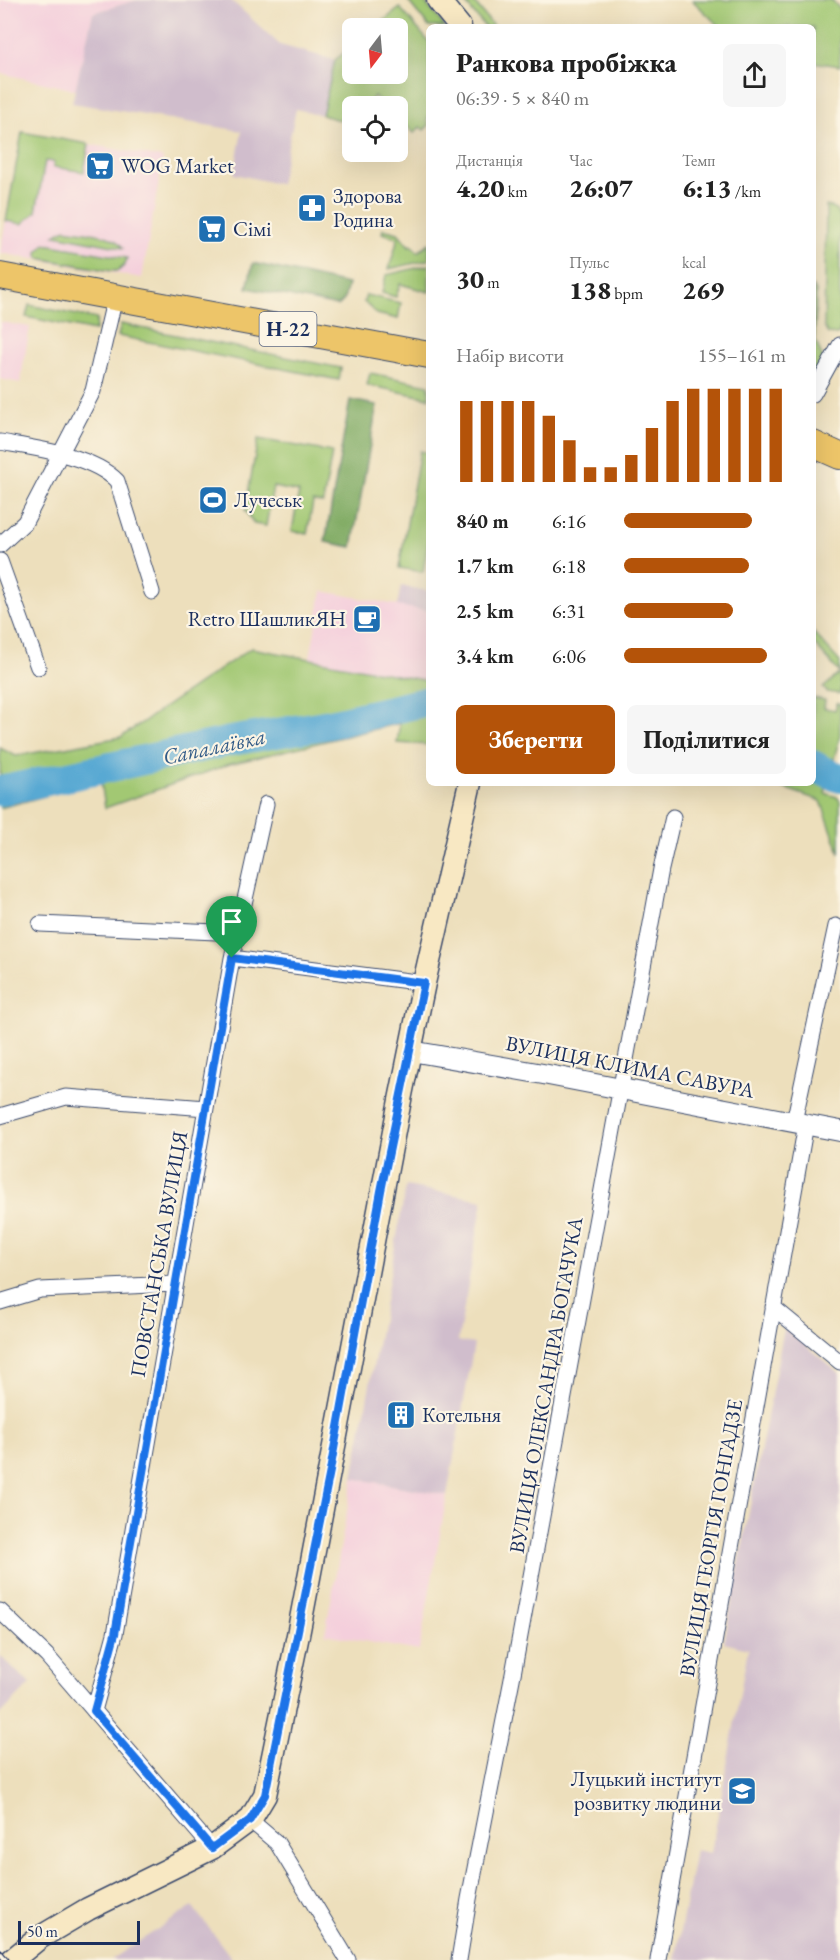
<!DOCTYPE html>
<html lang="uk">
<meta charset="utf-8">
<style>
body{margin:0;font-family:"EB Garamond",serif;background:#f6f6f6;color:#222;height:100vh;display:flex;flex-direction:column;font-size:22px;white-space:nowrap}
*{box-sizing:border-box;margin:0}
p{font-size:20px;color:#767676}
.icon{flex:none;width:33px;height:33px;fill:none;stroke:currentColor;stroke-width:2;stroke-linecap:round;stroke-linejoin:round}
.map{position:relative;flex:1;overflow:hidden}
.sheet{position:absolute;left:426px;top:24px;width:390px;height:762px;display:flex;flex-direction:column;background:#fff;border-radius:9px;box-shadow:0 6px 24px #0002}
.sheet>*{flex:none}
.needle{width:39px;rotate:196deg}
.buttons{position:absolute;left:342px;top:18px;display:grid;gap:12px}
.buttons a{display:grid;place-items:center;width:66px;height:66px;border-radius:9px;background:#fff;box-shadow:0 6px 24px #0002;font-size:30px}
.scale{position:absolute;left:18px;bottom:15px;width:122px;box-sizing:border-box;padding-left:6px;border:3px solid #1b2f5e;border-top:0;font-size:16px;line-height:21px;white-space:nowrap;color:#1b2f5e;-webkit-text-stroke:4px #fcf5e5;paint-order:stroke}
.pin{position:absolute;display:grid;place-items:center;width:51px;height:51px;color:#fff;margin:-62px -26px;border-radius:50% 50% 50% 0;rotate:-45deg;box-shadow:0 0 6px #0007}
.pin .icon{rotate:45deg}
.round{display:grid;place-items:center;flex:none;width:63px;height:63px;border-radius:9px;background:#f6f6f6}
.head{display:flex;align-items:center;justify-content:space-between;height:102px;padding:0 30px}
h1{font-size:27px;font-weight:800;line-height:45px}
.metrics{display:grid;grid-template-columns:repeat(3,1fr);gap:9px;height:102px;padding:6px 30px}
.metrics div{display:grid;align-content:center}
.metrics b{font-size:26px;font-weight:800}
.metrics small{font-size:16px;font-weight:400}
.metrics p{font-size:16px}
.chart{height:168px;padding:12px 30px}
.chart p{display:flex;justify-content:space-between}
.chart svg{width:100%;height:108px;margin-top:6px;stroke:#b45309;stroke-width:6}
.action{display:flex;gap:12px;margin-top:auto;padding:12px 30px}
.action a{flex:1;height:69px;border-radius:9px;background:#b45309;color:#fff;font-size:24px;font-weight:800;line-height:69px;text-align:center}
.action a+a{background:#f6f6f6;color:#222}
ul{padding:0 30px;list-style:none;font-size:20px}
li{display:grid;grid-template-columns:96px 72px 1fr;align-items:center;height:45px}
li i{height:15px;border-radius:8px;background:#b45309}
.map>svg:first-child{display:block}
</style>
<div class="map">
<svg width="840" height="1960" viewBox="0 0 840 1960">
<rect width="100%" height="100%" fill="#fcf5e5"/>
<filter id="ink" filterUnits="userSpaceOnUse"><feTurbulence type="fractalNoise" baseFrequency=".0167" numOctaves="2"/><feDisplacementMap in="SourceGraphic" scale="12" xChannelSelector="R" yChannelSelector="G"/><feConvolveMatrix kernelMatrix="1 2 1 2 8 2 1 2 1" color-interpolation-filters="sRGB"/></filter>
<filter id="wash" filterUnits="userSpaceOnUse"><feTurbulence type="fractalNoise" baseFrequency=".008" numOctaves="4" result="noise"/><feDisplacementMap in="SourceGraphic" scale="24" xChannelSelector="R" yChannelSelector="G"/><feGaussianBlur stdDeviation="1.35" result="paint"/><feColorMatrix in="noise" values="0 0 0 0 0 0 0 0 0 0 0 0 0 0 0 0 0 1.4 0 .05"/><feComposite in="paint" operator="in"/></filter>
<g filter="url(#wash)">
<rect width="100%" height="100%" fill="#eddfbc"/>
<path fill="#f4cfdc" d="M0,0H137L93,13L75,90L0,73Z
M22,132L163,158L142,278L0,253Z
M0,322L30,327L20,383L0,379Z
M322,591L429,611V681L310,658Z
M353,1478L447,1495L419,1651L325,1634Z"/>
<path fill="#d0bdcc" d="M137,0H231L280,45L335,60L322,115L296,109L280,184L234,174L242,131L72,103L93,13Z
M401,586L429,591V611L397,606Z
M406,1186L483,1200L458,1341L474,1344L447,1495L353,1478Z
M784,1328L840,1374V1960H675L695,1850L711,1853L748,1649L724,1643Z
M0,1656L30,1684L0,1715Z
M193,1907L233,1960H111L184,1912Z"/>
<path fill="#a2c873" stroke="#5e7c68" stroke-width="1.5" d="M409,0H423L445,27H429L408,1Z
M463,0H472L494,27H485Z
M692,0H832L840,9V66L813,62V27H722L717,24Z
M400,8L429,42V114L427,120L429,125L424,130L420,127L414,133L398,118V106H386L374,96L366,106H352V124L322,115L335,60L352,46V74H398V28H374Z
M22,132L89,144L84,172L53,167L54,162L45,161L36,212L22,224L6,221Z
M826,206C834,207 836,209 840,216V331L837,335L828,334L824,327Z
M65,229C81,232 116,233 123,248L55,235Z
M383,229L398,233L409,246L411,245L418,252L429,243V260L389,269L398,238L382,233Z
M45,244L127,258L125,265L118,271H111L38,258L37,252Z
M429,265V292L400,284L396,297L382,293L386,275Z
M813,287L816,291L815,340L823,358L813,379Z
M366,295L401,303L398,319L377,314L364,302Z
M29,305L97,319L95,331L26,317Z
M121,324L341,368L339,380L118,336Z
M370,373L429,385V398L367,385Z
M258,439L332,452L323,503L313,502L307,534L292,531L299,492L273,487L266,526L254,524L245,510Z
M420,451L429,453V537L423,572L399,568Z
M813,632L840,662V694L827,692L823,688L840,673L813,643Z
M251,648L429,681V745L397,743L400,723L230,764L105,808L101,781L0,808V748L16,756L121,737Z
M813,698L825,700L824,708L835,710L837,703L840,704V736L825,793L837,797L840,801V854L821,801L770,783H813Z"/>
<path fill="#81ac65" stroke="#4e6e62" stroke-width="1.5" d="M253,263L348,284L344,300L338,306L247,288Z
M350,400L377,405L352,547L325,542Z"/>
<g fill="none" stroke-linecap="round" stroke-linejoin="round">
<path stroke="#59a9d3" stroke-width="30" d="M813,765L827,773L840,778
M0,791L231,741L330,724L429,701"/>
</g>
</g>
<g filter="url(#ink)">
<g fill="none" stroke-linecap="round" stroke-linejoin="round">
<g stroke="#3a496c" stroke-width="17">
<path id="minor" d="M813,394L840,345
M0,442C34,448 92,455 117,481L152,592
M0,545L25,522L93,391L115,297
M0,561L38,667
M40,924L238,933
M232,958L424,983
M0,1116L66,1097L206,1108
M794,1122L836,926
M0,1302L40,1290L175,1284
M773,1307L840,1362
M0,1611L47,1656L212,1848
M94,1711L115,1634L232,958L266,804
M250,1820L277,1843L348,1960
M459,1960L469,1899L513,1674L661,869L673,817
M658,1960L806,1124"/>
</g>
<g stroke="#3a496c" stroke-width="22">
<path id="tertiary" d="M411,1051L543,1074L840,1131"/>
</g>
<g stroke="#3a496c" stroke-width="25">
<path id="secondary" d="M438,0L460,27
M12,1960L39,1938L88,1909L212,1848L250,1820L265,1795L298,1635L400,1100L424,983L470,783"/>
</g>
<g stroke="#3a496c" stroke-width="28">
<path id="primary" d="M0,276L429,355
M813,444L840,456"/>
</g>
<use href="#minor" stroke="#fff" stroke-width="15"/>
<use href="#tertiary" stroke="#fff" stroke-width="20"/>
<use href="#secondary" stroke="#f8e8c3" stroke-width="22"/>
<use href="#primary" stroke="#edc569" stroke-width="26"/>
<g stroke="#1b2f5e" stroke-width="7">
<path id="rail" d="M0,1953L6,1960"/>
</g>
<use href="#rail" stroke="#fcf5e5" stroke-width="4.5" stroke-dasharray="14" stroke-linecap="butt"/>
</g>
</g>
<g fill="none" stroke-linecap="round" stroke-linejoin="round" filter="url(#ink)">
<g stroke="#fff" stroke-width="12">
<path id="route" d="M232,958L424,983L381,1191L330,1471L265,1795L250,1820L212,1848L94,1711L115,1634Z"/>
</g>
<use href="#route" stroke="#1a73e8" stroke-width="8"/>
</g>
<defs>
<g id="supermarket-square" transform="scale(1.5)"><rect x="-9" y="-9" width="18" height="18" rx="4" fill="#1f6fb2" stroke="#fcf5e5"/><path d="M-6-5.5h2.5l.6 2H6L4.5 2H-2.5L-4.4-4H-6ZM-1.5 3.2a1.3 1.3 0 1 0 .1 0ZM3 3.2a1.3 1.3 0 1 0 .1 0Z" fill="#fff"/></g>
<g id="pharmacy-square" transform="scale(1.5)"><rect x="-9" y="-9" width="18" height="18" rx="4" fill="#1f6fb2" stroke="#fcf5e5"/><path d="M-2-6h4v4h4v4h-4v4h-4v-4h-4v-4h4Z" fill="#fff"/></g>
<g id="stadium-square" transform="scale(1.5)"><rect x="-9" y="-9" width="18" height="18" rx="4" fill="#1f6fb2" stroke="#fcf5e5"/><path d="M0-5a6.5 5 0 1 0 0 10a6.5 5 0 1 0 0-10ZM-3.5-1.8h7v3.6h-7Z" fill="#fff"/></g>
<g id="cafe-square" transform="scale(1.5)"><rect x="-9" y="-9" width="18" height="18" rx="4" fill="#1f6fb2" stroke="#fcf5e5"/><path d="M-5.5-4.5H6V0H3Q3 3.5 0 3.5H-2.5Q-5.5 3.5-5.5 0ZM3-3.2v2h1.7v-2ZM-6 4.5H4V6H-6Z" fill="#fff"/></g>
<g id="building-square" transform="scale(1.5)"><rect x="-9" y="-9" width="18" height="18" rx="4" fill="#1f6fb2" stroke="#fcf5e5"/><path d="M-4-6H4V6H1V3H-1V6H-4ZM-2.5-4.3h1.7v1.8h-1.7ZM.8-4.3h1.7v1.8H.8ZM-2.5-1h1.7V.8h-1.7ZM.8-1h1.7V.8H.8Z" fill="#fff"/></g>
<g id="university-square" transform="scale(1.5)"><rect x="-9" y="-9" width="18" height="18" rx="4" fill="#1f6fb2" stroke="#fcf5e5"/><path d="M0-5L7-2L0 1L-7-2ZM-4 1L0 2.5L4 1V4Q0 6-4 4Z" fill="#fff"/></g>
</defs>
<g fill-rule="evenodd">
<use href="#supermarket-square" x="100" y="166"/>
<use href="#pharmacy-square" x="312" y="208"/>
<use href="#supermarket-square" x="212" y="229"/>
<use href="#stadium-square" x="213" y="500"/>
<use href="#cafe-square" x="367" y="619"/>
<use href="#building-square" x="401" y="1415"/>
<use href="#university-square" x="742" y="1791"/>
</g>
<g text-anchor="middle" stroke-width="4.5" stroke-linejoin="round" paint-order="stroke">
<rect fill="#fcf5e5" stroke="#5e6a86" stroke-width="1.5" x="259.5" y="312" width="57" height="34" rx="4.5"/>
<g font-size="20" font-weight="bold" fill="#1b2f5e">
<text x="288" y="336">Н-22</text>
</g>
<g font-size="21" fill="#1b2f5e" stroke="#fcf5e5" text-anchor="start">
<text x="121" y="173">WOG Market</text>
<text x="333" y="203">Здорова<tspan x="333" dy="24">Родина</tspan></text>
<text x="233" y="236">Сімі</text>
<text x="234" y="507">Лучеськ</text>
<text x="346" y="626" text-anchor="end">Retro ШашликЯН</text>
<text x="422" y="1422">Котельня</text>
<text x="721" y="1786" text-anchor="end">Луцький інститут<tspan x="721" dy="24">розвитку людини</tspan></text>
</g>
<g font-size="21" fill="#1b2f5e" stroke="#fcf5e5">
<text transform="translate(630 1067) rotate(11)" y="7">ВУЛИЦЯ КЛИМА САВУРА</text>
<text transform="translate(159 1254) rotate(-80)" y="7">ПОВСТАНСЬКА ВУЛИЦЯ</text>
<text transform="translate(546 1385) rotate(-80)" y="7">ВУЛИЦЯ ОЛЕКСАНДРА БОГАЧУКА</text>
<text transform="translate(711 1538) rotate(-80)" y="7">ВУЛИЦЯ ГЕОРГІЯ ГОНГАДЗЕ</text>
</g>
<g font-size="22" font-style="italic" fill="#315a87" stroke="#fcf5e5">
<text transform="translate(214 746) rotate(-12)" y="8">Сапалаївка</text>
</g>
</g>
</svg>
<div class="buttons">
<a><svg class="needle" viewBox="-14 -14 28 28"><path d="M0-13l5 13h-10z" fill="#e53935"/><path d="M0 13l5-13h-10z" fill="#767676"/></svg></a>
<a><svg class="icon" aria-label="locate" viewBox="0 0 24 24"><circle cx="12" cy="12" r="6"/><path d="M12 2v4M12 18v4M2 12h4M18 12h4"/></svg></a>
</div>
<div class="scale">50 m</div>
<div class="pin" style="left:232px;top:958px;background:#1e9e55"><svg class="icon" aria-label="arrive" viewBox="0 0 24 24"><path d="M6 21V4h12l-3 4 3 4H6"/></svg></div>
<section class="sheet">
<div class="head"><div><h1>Ранкова пробіжка</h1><p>06:39 · 5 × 840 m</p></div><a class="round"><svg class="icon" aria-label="share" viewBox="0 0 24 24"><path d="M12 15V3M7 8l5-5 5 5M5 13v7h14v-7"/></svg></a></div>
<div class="metrics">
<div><p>Дистанція</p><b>4.20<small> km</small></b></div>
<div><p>Час</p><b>26:07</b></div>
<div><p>Темп</p><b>6:13<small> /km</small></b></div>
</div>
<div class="metrics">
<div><b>30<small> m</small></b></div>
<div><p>Пульс</p><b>138<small> bpm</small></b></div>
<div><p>kcal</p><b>269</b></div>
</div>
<div class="chart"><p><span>Набір висоти</span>155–161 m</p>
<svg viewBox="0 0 160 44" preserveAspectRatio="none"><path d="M5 44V11M15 44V11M25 44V11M35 44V11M45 44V17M55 44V27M65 44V38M75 44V38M85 44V33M95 44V22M105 44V11M115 44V6M125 44V6M135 44V6M145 44V6M155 44V6"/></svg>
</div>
<ul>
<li><b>840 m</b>6:16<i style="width:79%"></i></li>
<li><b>1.7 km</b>6:18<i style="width:77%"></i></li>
<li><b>2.5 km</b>6:31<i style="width:67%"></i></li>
<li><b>3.4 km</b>6:06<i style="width:88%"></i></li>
</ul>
<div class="action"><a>Зберегти</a><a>Поділитися</a></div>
</section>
</div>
